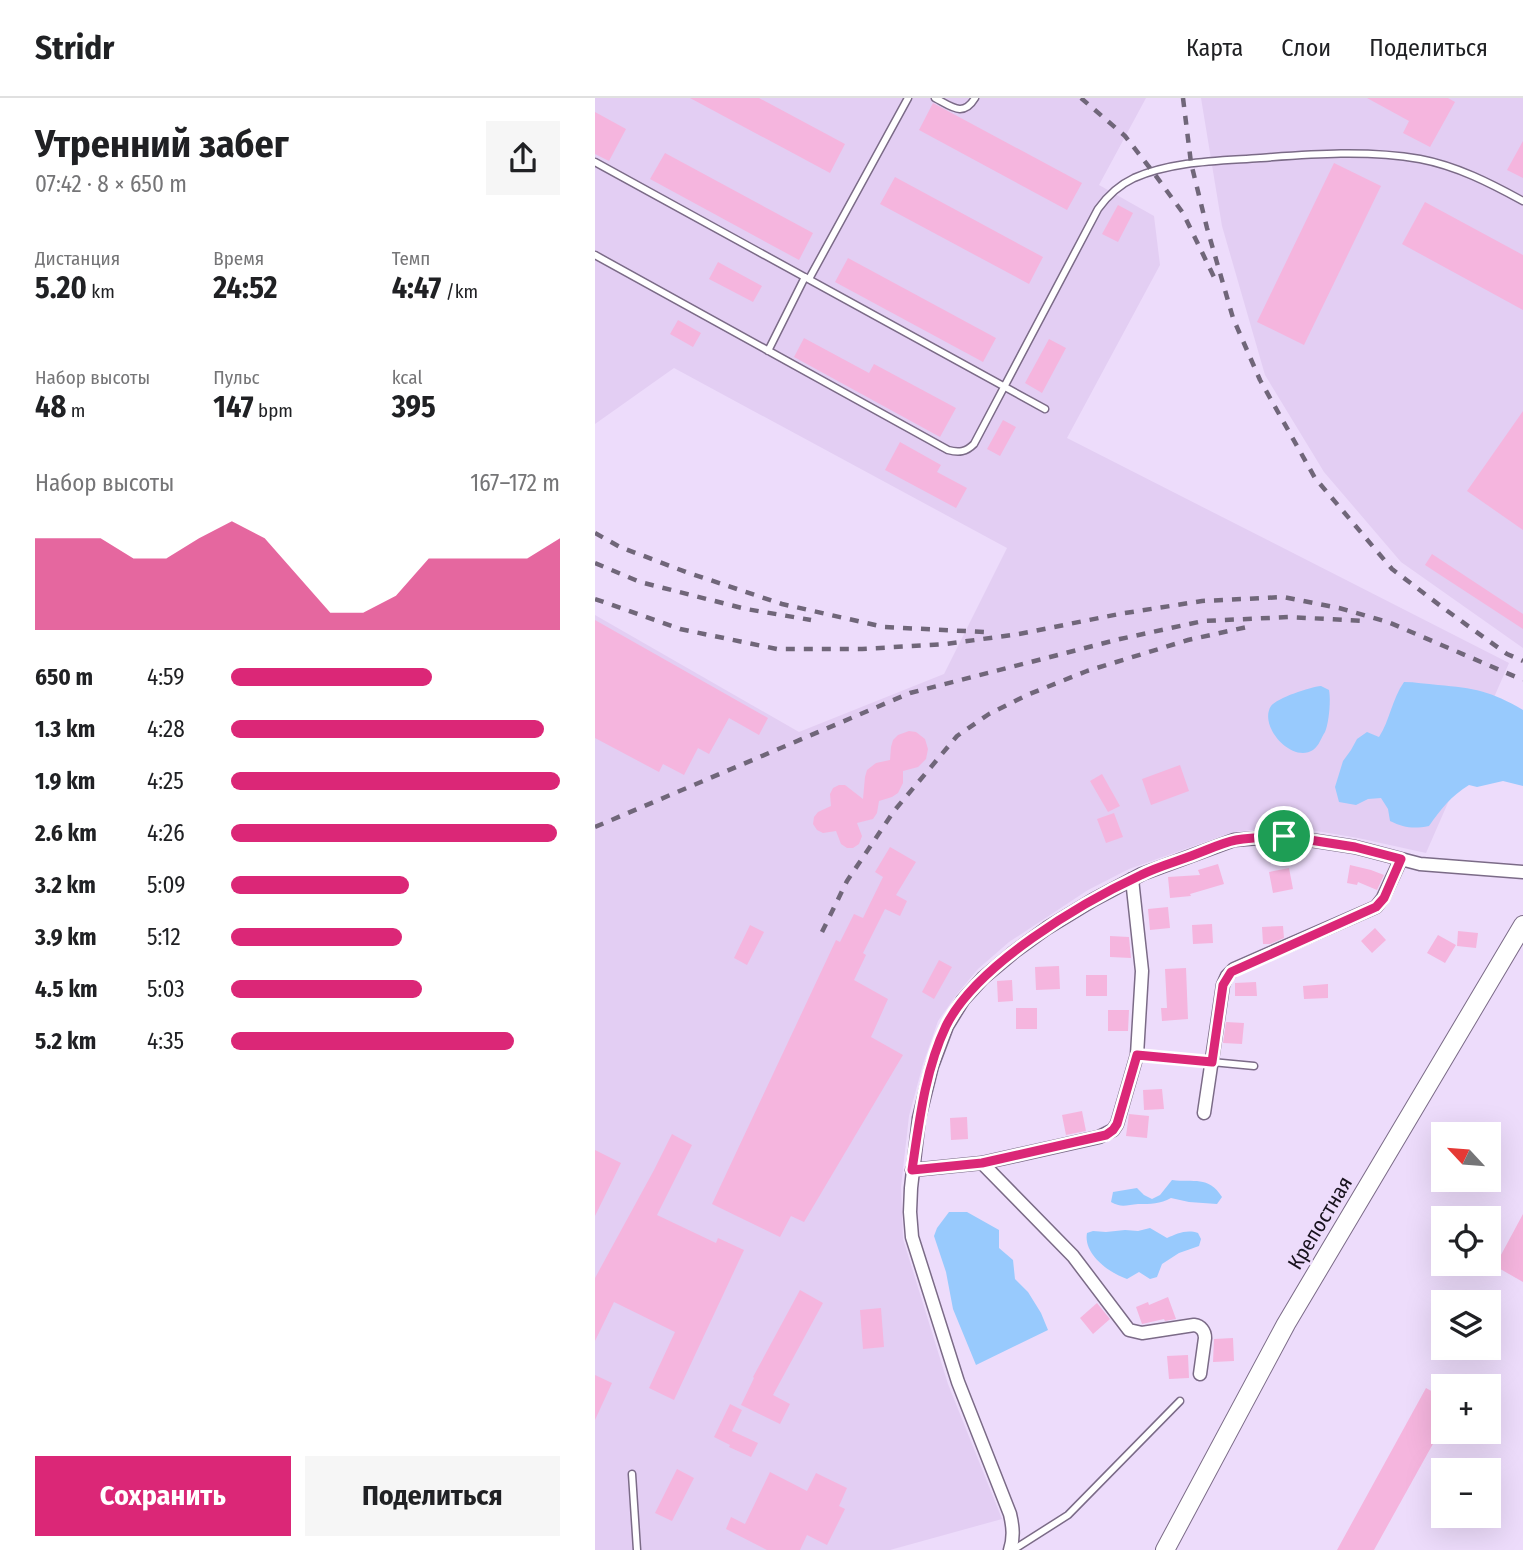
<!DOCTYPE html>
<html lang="ru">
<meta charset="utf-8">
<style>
body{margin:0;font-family:"Fira Sans Condensed",sans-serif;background:#f6f6f6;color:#202124;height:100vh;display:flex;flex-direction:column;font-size:26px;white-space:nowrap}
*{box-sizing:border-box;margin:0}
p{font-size:23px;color:#757577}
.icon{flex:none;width:38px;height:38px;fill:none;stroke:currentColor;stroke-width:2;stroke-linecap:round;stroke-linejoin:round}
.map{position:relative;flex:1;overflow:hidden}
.sheet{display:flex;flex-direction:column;background:#fff;width:595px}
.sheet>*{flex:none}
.needle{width:46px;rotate:296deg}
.buttons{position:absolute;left:836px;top:1024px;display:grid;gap:14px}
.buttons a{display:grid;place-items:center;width:70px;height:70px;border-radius:0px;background:#fff;box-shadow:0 7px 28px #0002;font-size:35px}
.pin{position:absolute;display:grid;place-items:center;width:60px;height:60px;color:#fff;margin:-30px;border:4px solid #fff;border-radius:50%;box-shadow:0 2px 7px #0007}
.round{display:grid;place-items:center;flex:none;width:74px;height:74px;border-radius:0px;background:#f6f6f6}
.summary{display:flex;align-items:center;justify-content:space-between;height:119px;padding:0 35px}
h1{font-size:38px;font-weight:700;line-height:52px}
.metrics{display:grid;grid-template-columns:repeat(3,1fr);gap:10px;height:119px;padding:7px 35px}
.metrics div{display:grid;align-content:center}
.metrics b{font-size:30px;font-weight:700}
.metrics small{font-size:19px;font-weight:400}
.metrics p{font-size:19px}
.chart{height:196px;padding:14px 35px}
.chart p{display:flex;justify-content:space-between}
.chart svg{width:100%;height:126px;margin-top:7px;fill:#db2777;opacity:.7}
.action{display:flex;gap:14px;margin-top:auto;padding:14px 35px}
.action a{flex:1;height:80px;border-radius:0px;background:#db2777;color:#fff;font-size:28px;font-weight:700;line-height:80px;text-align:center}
.action a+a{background:#f6f6f6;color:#202124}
ul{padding:0 35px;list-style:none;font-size:23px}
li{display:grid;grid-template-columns:112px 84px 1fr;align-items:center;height:52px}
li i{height:18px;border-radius:9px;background:#db2777}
header{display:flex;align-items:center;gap:42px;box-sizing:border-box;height:98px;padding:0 35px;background:#fff;border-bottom:2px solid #e0e0e0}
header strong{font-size:33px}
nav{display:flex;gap:38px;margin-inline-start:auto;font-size:24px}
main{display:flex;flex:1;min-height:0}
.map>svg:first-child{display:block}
</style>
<header>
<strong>Stridr</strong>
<nav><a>Карта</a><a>Слои</a><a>Поделиться</a></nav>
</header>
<main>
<section class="sheet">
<div class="summary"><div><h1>Утренний забег</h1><p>07:42 · 8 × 650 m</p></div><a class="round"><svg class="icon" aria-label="share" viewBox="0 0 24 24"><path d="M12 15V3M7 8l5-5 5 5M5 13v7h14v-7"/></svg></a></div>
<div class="metrics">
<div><p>Дистанция</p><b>5.20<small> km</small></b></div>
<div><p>Время</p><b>24:52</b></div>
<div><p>Темп</p><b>4:47<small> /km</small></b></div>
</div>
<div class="metrics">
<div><p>Набор высоты</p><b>48<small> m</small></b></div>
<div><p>Пульс</p><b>147<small> bpm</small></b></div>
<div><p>kcal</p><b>395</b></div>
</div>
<div class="chart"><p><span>Набор высоты</span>167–172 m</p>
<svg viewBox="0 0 160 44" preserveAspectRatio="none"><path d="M0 44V12L10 12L20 12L30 19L40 19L50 12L60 6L70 12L80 25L90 38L100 38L110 32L120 19L130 19L140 19L150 19L160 12V44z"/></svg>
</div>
<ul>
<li><b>650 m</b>4:59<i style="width:61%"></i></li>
<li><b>1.3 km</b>4:28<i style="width:95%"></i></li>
<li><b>1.9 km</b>4:25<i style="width:100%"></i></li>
<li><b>2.6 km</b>4:26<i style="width:99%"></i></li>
<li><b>3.2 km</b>5:09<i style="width:54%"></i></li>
<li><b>3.9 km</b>5:12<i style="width:52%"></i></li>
<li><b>4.5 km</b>5:03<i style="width:58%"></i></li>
<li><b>5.2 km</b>4:35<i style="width:86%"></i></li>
</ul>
<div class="action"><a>Сохранить</a><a>Поделиться</a></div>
</section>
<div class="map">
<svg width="928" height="1452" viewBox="0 0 928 1452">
<rect width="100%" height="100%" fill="#eddcfb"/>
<path fill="#e3cef3" d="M0,0H551L504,87L559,118L565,167L472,340L914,565L831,755L763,740L692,728L638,734L534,771L493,792L414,844L383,871L362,896L343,923L328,966L314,1018L306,1089L308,1141L353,1286L407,1421L295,1452H0V517L204,634L349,576L412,450L79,270L0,326Z
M606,0H928V550L806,464L729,374L670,277L627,128Z"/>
<path fill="#98cafd" d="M809,584C820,584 831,586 843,587C879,590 896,593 928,612V688L908,683L882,689L874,687C856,698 846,711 834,728C819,731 809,730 795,723L793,711L786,700L773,701L761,707L744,704L740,689L748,663L756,652L762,641L772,634L784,639C795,622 797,601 809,584Z
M726,588L734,592C736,602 734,625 730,634C726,640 724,648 718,652C697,666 663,628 676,608C682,600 715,589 726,588Z
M577,1082C599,1085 613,1077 627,1099L622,1106L594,1104L576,1100C565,1106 556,1106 543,1106C532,1107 526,1110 516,1104L518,1094L542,1090L549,1097L557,1101L565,1097Z
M354,1114H372L404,1132V1150L418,1162L420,1181L433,1194L446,1215L453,1232L381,1267L358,1211L351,1174L339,1138L342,1130Z
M555,1130L572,1140C582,1136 591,1131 603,1135L606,1141L604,1148L584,1155L567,1166L562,1179L555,1181L544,1174L532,1181C514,1175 488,1156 492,1135L498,1133L511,1134L530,1132L543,1133Z"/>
<path fill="#f5b5de" d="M95,0H164L250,46L235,75Z
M772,0H853L860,4L835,49L808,35L814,23Z
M338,5L487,85L472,112L324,32Z
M0,14L31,31L14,63L0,56Z
M928,43V80L912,72Z
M70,55L218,135L204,162L55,81Z
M739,65L786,88L709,247L662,224Z
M300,79L448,159L434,186L285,106Z
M830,104L928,157V212L807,146Z
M523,107L538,115L523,144L507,136Z
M253,160L401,240L388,264L240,184Z
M123,164L167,188L158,204L114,181Z
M83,222L106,235L98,249L75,236Z
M209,240L274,275L279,266L361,310L345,339L199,259Z
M454,241L471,250L447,295L430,285Z
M928,313V432L872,393Z
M408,322L421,329L405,358L392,351Z
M305,344L346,367L342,374L372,390L361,410L290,372Z
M837,456L928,516V531L830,467Z
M0,522L173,620L164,637L134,620L114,656L103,650L89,677L68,666L64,674L0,640Z
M314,633L321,634L330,641L333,651L331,661L323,669L308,673V685L303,695L297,699L284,703L282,715L278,721L262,725L267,738L264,746L258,750H252L246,746L241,733L228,735L222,732L218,726L219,719L223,714L236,708L235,696L238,690L244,687H250L268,701L270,679L272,672L281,665L295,662L296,649L298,642L303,637Z
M585,667L594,693L556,707L547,681Z
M507,676L525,708L513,714L495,683Z
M519,715L528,739L511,745L502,721Z
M295,749L321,764L301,797L312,803L305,818L290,811L268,855L271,857L259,882L293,901L276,939L308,957L209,1124L196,1118L185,1139L117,1106L241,842L245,844L259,816L268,820L288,779L280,774Z
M623,766L629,786L595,796L596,798L575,800L573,779L605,777L603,772Z
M755,767L776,772L789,777L782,792L763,784L762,787L752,785Z
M694,770L698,791L678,795L674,774Z
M573,809L575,830L555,832L553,811Z
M617,826L618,845L598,846L597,827Z
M155,827L169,834L152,867L139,860Z
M688,828L689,840L675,846H668L667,829Z
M780,830L791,842L777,855L766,843Z
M863,833L883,835L881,850L862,848Z
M843,837L861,847L850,865L832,855Z
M515,838L534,839L536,860L515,859Z
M344,862L357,869L339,901L327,894Z
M464,868L465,891L441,892L440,869Z
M591,870L593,921L567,923L566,910H572L570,871Z
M491,877H512V898H491Z
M417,882L418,903L403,904L402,883Z
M661,884L662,898H640V885Z
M733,886V900L709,901L708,888Z
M421,910H442V931H421Z
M513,912H534L533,933H513Z
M631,924L649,925L647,946L628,945Z
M567,991L569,1011L549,1012L548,992Z
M487,1013L491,1033L471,1037L467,1017Z
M534,1016L554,1018L552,1040L531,1038Z
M372,1019L373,1041L356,1042L355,1020Z
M77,1036L97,1047L62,1117L121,1145L123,1140L149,1152L79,1302L54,1290L80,1234L19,1204L0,1243V1180L59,1072Z
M0,1052L26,1065L0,1118Z
M928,1116V1184L900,1168Z
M205,1192L228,1205L178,1297L195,1306L185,1326L146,1307L159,1280L158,1279Z
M573,1199L581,1221L570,1223L569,1221L547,1226L541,1209L553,1204L554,1207Z
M502,1205L515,1221L498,1236L485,1220Z
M286,1210L289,1249L268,1251L265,1212Z
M638,1240L639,1263L618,1264L619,1241Z
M593,1257L594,1280L574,1281L572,1258Z
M0,1277L17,1285L0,1322Z
M831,1290L849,1300V1326L779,1452H742Z
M135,1306L147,1312L137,1333L163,1345L156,1359L134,1349L135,1347L119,1339Z
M82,1371L99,1380L77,1423L60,1415Z
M175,1374L212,1393L221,1375L252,1390L244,1408L250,1411L232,1447L212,1437L205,1452H172L131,1431L136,1419L150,1426Z"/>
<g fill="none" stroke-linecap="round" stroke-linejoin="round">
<g stroke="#7b6b87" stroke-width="9">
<path id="lane" d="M340,0C356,8 368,20 380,0
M0,64L450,311
M0,157L353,352C364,355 371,354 379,346L503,111C513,97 524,87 539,80C578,63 623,63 665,60C719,56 772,52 825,61C862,68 895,85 928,103
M214,181L313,0
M173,253L210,179
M543,957L659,968
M37,1376L42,1452
M418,1452L473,1417L585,1303"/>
</g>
<g stroke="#7b6b87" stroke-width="15">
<path id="street" d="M609,1015L628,887L632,878L639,871L781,809L788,800L806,761
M387,1065L478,1158L534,1232L547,1235L599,1227C606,1228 610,1233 610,1240L605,1276
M317,1072L387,1065L504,1039L518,1032L522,1026L542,957L547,873L537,781
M415,1452C419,1439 418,1429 415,1416L363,1284L317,1139L315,1114L316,1090L324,1020L337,968L352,928L368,902L388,880L419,854L452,830L498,802L547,776L639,742L689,738L760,749L825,766L928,774"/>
</g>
<g stroke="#7b6b87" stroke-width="20">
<path id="secondary" d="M570,1452L691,1226L928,827"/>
</g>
<use href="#lane" stroke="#fff" stroke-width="6"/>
<use href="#street" stroke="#fff" stroke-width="12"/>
<use href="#secondary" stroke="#fff" stroke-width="18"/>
<path stroke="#706679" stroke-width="4.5" stroke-dasharray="9 9" stroke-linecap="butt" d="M486,0L530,38L558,74L588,115L619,179
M588,0L596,65L612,130L638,220L665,282L720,380L797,471L851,512L912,556L928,563
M0,435L25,449L91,474L187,506L289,529L389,534
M0,465L45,484L151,511L216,522
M0,501L85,531L182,551H267L351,546L424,536L524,516L607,503L688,499L744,510L793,524L928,582
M0,729L315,595L525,541L608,523L694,519L769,523
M227,834L252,783L299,713L362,638L394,616L432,597L492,573L593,542L652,529"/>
</g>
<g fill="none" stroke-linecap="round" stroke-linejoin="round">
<g stroke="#fff" stroke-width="14">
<path id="route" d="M689,738L760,749L806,761L789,800L781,809L636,874L628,887L617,964L542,957L522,1026L518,1032L511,1037L387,1065L317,1072C324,1025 330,972 351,928C381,867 486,805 546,777C562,769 580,764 596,758C610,753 626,745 641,742C657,739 673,739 689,738Z"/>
</g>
<use href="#route" stroke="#db2777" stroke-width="9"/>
</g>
<g text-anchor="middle" stroke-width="5" stroke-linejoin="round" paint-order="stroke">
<g font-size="21" fill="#18121d" stroke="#eddcfb">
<text transform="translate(725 1125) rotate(-59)" y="7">Крепостная</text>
</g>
</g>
</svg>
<div class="buttons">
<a><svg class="needle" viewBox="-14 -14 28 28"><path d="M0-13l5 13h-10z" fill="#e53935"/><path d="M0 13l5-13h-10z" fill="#757577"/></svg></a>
<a><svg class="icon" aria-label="locate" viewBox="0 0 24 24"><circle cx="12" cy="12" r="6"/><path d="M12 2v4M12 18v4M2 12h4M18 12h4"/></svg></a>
<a><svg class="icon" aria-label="layers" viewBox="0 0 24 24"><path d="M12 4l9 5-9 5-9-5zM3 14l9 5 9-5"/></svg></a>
<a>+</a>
<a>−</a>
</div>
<div class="pin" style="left:689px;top:738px;background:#1e9e55"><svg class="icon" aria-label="arrive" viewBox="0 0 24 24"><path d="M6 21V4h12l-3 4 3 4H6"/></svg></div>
</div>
</main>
